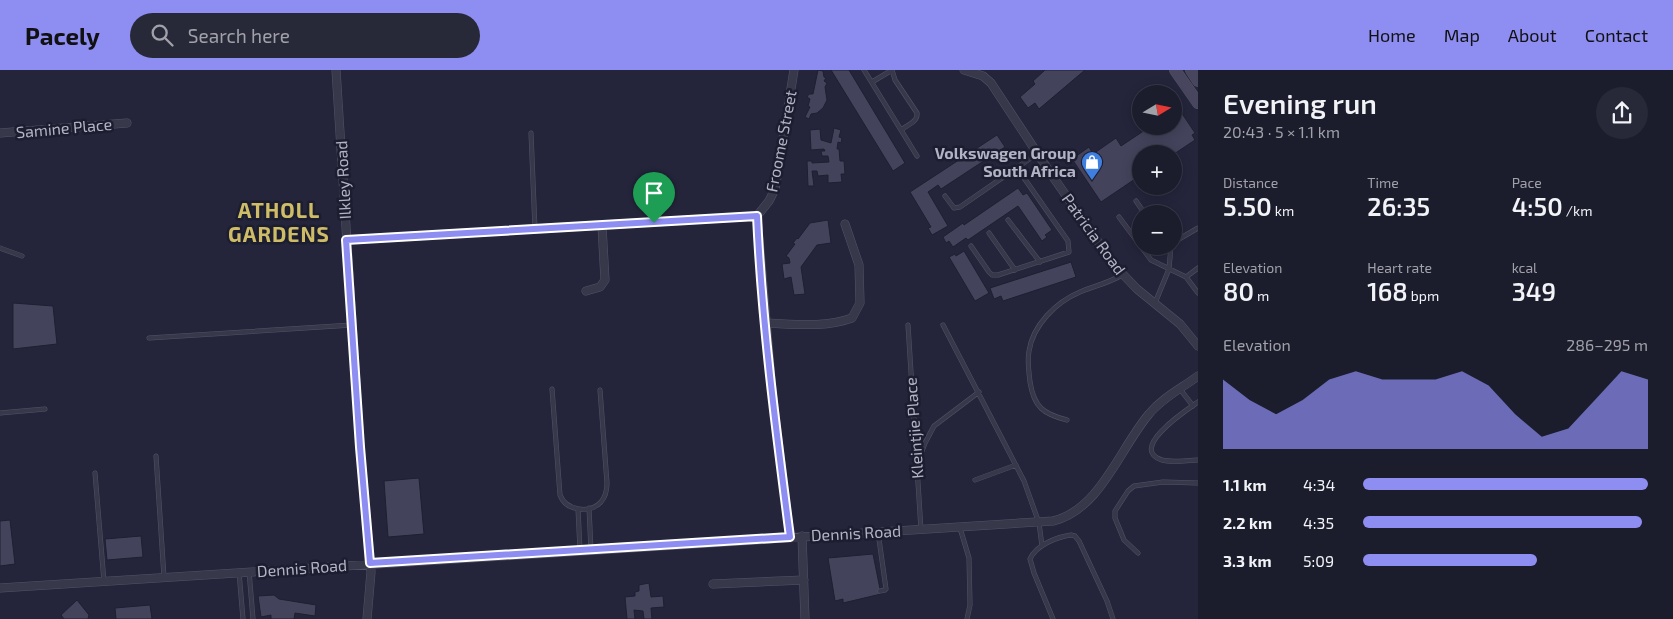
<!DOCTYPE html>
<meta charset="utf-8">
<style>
body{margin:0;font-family:"Exo 2",sans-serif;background:#282938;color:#f1f3f6;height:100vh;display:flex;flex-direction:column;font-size:19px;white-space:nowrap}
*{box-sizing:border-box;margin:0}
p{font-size:16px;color:#a0a1a9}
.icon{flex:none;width:28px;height:28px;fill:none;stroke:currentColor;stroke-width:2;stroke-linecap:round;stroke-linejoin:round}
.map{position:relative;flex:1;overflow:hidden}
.sheet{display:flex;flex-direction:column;background:#1b1c2c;width:475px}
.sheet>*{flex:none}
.needle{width:32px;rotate:80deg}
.buttons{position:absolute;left:1132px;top:15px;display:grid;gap:10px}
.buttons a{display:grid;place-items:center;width:50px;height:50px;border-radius:50%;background:#1b1c2c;box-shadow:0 2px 12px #0003,0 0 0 1px #393a48;font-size:25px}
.pin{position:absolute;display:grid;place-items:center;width:42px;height:42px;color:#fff;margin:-51px -21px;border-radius:50% 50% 50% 0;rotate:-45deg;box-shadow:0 0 5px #0007}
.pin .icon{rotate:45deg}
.round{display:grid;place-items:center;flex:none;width:52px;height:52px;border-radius:26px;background:#282938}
.overview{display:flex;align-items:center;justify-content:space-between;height:85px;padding:0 25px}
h1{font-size:28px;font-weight:600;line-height:38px}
.metrics{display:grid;grid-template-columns:repeat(3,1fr);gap:8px;height:85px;padding:5px 25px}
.metrics div{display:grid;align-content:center}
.metrics b{font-size:25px;font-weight:600}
.metrics small{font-size:14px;font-weight:400}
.metrics p{font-size:14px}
.chart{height:140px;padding:10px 25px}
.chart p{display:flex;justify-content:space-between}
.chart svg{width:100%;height:90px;margin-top:5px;fill:#8e8df2;opacity:.7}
ul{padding:0 25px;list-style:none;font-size:16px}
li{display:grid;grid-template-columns:80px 60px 1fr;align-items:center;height:38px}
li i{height:12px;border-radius:6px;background:#8e8df2}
header{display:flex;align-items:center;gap:30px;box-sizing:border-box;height:70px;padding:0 25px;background:#8e8df2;color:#111}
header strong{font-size:24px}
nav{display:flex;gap:28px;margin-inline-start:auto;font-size:18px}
.search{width:350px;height:45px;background:#282938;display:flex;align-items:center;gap:12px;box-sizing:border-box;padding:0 18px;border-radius:28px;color:#a0a1a9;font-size:19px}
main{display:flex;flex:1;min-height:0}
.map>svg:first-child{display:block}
</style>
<header>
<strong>Pacely</strong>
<div class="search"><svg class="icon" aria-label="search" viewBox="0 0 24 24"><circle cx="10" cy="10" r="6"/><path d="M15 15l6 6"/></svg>Search here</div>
<nav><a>Home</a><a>Map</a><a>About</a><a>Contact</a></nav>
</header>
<main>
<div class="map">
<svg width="1198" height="549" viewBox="0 0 1198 549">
<rect width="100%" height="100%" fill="#24253b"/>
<path fill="#43445c" stroke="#1f1f32" d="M818,0L823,1L824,7L826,8L824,11L827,13L825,17L827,30L823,38L817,43L811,44L809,49L805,47L810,37L808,36L810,29L807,27L809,24H813Z
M831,0H849L905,93L893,101Z
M1045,0H1085L1039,39L1035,33L1028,38L1020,27L1035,14L1033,11Z
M1181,42L1195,63L1192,65L1195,70L1174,84H1141V105L1101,132L1072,89L1089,77L1093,84L1116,68L1121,76L1151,56H1174V44L1175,46Z
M834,58L841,60L839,67L842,68L841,73L838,72L837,79H839L840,91H844L845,104H841L842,112L828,113V105L818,106L817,101H812L814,116H808L807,91H812V93L829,92L828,86H822L821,81H825L824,79L811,80L810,60L820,59L821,70L831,73Z
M997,65L1005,77L941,119L938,115L928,122L948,156L932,165L928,158L931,157L910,122Z
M1018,118L1023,125L1027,123L1052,160L1045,165L1047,167L1042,171L1018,136L968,170L966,168L953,177L949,171L946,173L943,167L963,153L964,155Z
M828,150L831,173L817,175L801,197L805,224L794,225L791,207L784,209L782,194L790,193L789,188L786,186L795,174L793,173L797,168L798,169L810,153Z
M964,181L989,223L975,231L949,187L955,184L956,186Z
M1071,192L1076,207L1003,231L1001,226L994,229L990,218Z
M13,233L53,236L57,274L13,279Z
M419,408L424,464L388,467L384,411Z
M10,450L15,494L0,496V451Z
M141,466L143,487L107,490L105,469Z
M873,484L881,524L843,533V529L835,531L828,488Z
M649,513L651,527L663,526L664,537L651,538L652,549H644L643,541L634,540L635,549H627L625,527L635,526V522L639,521V515Z
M274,525L279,529L316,535L315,546L295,543L294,549H271V545L261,547L258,526Z
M77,530L89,545L88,549H64L61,545Z
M150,535L152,549H116L115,538Z"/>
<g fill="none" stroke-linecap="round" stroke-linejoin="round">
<g stroke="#535366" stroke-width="5">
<path id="service" d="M864,0L917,86
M892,0L895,10L917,43C918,52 907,55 901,60
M872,12L892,0
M531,63L535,159
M945,126L954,138L960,137L1038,83
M1136,131L1145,144
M1119,147L1151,190L1186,207L1198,223
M1008,150L1040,192
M989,163L1015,200
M1174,172L1198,158
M971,176L989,202L992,205H998L1069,182L1068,171L1017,98
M0,178L22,186
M1186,207L1198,198
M1155,233L1169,199L1171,176
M908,255L921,460
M943,255L1024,411L1039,453L1042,476
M149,268L352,255
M552,319L560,425C566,441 590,444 601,432C606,426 607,419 607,413L600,320
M1180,319L1193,336
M1198,332C1188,339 1127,379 1162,390C1173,393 1187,390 1198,390
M0,343L45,339
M1067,350C1043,344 1034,337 1030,312C1029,302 1027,292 1029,281C1033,255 1056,232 1080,222C1094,216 1109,213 1122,205
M156,386L164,507
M917,394L925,373L934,356L979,322
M95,403L104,512
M975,410L1016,395
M589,438L591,480
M578,439L580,480
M960,458L969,488L970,535L967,549
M878,462L886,519L885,520L880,521
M1138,483L1124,470L1115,448V441L1128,421L1134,416L1163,412L1198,413
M249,501L253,549
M239,502L243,549
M1053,549L1034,503L1030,489C1036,475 1057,467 1071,465L1075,466L1079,471L1107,531L1113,549"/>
</g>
<g stroke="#535366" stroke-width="9">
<path id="minor" d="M336,0L360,377L371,502L367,549
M964,0L983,6L991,13L1051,104L1115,196L1137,219L1180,254L1198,276
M0,63L127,53
M346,170L757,146
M586,221L600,217L605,210L602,156
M765,253C794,254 825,258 852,248L860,233L859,195L845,154
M802,466L805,549
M790,467L772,321L757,146L769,131L775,119L794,0
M713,514L804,510
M0,518L1053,451C1100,440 1120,378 1149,344C1162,328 1182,318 1198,306"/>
</g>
<g stroke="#535366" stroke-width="12">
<path id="secondary" d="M1175,0L1198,33
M1191,0L1198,11"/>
</g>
<use href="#service" stroke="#38384b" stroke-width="4"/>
<use href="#minor" stroke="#38384b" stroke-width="8"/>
<use href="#secondary" stroke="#47465e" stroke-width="11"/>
</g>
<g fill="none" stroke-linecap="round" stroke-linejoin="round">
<g stroke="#fff" stroke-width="10">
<path id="route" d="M757,146C762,253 776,360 790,467L370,493L360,377L346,170Z"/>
</g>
<use href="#route" stroke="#8e8df2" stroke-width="6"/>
</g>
<defs>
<g id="shop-pin" transform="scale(1.125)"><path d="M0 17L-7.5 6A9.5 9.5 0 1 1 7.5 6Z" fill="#3f7fe0" stroke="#1d1d30"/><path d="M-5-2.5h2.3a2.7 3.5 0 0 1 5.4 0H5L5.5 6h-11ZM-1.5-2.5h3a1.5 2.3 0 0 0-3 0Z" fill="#fff"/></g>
</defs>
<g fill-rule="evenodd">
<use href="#shop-pin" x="1092" y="92"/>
</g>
<g text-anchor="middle" stroke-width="5" stroke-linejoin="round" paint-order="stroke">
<g font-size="16" fill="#b3b3c6" stroke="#1d1d30">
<text transform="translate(64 58) rotate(-5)" y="6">Samine Place</text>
<text transform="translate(781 71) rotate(-79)" y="6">Froome Street</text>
<text transform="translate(343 110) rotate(-93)" y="6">Ilkley Road</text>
<text transform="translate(1094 164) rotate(54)" y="6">Patricia Road</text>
<text transform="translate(914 358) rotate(-94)" y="6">Kleintjie Place</text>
<text transform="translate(856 463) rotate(-3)" y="6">Dennis Road</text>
<text transform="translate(302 498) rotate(-4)" y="6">Dennis Road</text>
</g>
<g font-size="16" font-weight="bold" fill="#b3b3c6" stroke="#1d1d30" text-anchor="end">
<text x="1076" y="89">Volkswagen Group<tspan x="1076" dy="18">South Africa</tspan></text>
</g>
<g font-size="21" font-weight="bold" letter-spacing="1" fill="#cebc67" stroke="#1d1d30">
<text x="279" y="148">ATHOLL<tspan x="279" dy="24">GARDENS</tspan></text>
</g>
</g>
</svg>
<div class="buttons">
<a><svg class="needle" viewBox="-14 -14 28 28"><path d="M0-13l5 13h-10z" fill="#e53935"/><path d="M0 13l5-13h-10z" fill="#a0a1a9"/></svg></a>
<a>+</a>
<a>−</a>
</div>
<div class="pin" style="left:654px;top:153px;background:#1e9e55"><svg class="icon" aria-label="arrive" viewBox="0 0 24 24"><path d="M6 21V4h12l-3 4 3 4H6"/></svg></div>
</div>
<section class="sheet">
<div class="overview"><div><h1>Evening run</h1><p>20:43 · 5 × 1.1 km</p></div><a class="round"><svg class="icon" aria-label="share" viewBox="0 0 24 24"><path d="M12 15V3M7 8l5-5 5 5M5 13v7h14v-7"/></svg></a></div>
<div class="metrics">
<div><p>Distance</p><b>5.50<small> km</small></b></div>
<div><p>Time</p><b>26:35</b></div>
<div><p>Pace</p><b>4:50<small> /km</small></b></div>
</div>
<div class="metrics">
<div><p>Elevation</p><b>80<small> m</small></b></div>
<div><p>Heart rate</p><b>168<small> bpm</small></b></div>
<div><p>kcal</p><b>349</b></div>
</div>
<div class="chart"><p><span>Elevation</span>286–295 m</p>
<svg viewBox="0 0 160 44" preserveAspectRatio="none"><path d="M0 44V10L10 20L20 27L30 20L40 10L50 6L60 10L70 10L80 10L90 6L100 13L110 27L120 38L130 34L140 20L150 6L160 10V44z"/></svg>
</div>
<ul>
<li><b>1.1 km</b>4:34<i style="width:100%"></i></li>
<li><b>2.2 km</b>4:35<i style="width:98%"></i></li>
<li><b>3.3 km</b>5:09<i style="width:61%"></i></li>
</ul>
</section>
</main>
